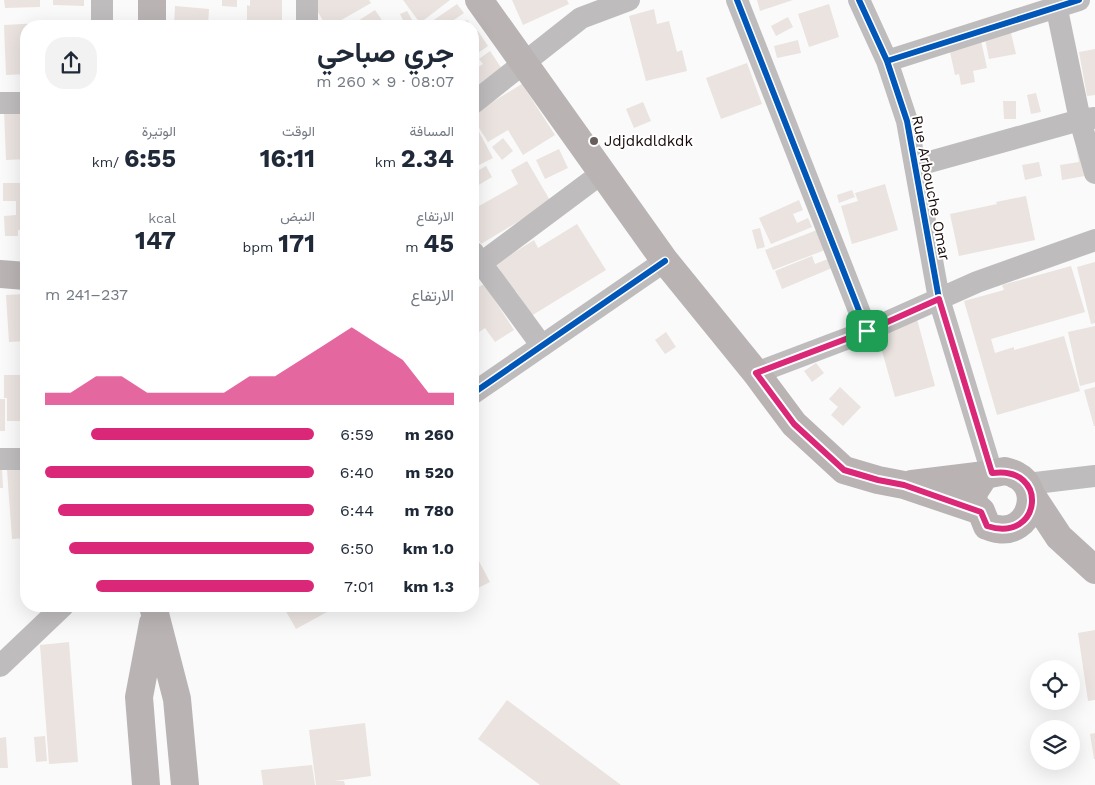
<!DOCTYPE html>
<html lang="ar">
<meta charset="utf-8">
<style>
body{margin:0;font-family:"Work Sans",Vazirmatn,sans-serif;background:#f2f2f3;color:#1f2937;direction:rtl;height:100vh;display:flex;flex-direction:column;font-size:19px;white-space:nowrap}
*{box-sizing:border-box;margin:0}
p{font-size:16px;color:#747a83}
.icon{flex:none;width:28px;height:28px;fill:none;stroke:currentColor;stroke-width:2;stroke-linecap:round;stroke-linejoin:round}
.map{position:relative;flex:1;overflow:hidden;direction:ltr}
.details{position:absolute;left:20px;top:20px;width:459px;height:592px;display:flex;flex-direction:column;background:#fff;border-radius:20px;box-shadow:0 5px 20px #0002;direction:rtl}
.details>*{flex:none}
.fabs{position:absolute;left:1030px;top:660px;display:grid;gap:10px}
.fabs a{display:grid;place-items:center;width:50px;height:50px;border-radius:50%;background:#fff;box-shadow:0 5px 20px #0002;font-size:25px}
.pin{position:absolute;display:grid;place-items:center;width:42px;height:42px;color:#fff;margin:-21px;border-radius:10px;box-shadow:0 2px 8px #0006}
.round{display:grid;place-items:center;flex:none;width:52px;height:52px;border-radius:20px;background:#f2f2f3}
.headline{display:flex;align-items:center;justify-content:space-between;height:85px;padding:0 25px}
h1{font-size:28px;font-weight:700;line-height:38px}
.figures{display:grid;grid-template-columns:repeat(3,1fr);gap:8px;height:85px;padding:5px 25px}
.figures div{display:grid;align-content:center}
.figures b{font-size:25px;font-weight:700}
.figures small{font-size:14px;font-weight:400}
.figures p{font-size:14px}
.chart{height:140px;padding:10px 25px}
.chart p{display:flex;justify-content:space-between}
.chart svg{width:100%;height:90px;margin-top:5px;fill:#db2777;opacity:.7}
ul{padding:0 25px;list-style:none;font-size:16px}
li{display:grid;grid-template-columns:80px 60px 1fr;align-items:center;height:38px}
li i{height:12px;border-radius:6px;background:#db2777}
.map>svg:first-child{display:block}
</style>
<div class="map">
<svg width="1095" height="785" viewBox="0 0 1095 785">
<rect width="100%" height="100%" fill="#fafafa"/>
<path fill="#eae3e0" d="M4,0H40V7L5,8Z
M53,0H84V6L53,5Z
M222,0H237V7L222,6Z
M250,0H282V26H247V5L250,6Z
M311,0H369L371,3L331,26H326Z
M403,0H450L420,23Z
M512,0H567L569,4L523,25Z
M757,0H793L760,11Z
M457,4L464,13L445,26H425Z
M829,4L839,37L809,47L798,14Z
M175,6L209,9L208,26H174Z
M654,9L657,24L669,21L677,52L682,50L687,71L646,81L629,16Z
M375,10L386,26H350Z
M407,11L415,25L413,26H406L400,14Z
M788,17L793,27L776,36L771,26Z
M467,20L472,26H458Z
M42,23V26H26V74L6,75L4,25Z
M1010,29L1016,54L989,59L984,34Z
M478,31L488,46L472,57V35Z
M980,36L987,68L973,71L975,82L961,85L959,74L955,75L948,43Z
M798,40L801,53L777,58L774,46Z
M1095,49V95L1087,96L1079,52Z
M490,51L502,69L472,89V71L483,64L479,59Z
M747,63L762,104L721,119L706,78Z
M522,84L555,135L523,155L508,130L488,142L472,117V114Z
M1036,93L1041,112L1031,114L1027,95Z
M1003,101H1016V119H1004Z
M643,102L651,121L634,128L626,109Z
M26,109V159L6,160L4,110Z
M472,119L493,158L479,165L474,156L472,157Z
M503,138L513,151L502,160L492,147Z
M1076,148L1085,176L1062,180L1060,165L1079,162Z
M559,149L568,168L545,179L536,160Z
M527,161L551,202L481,244L472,229V210L518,184L511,170Z
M1039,162L1042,176L1025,180L1022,165Z
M486,166L492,177L472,189V174Z
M3,183H26V230H18V236H5L4,216L16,215V201H3Z
M885,184L898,230L852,244L841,206L858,201L855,193Z
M852,190L855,197L839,203L837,195Z
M1026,196L1035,240L959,256L950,214L997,204L996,202Z
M799,200L803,210L793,214L797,223L808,218L812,227L771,244L759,218Z
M577,224L606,270L531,316L516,291L514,292L496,264L534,240L538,248Z
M760,228L765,247L757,249L752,230Z
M817,230L825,250L773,270L765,250Z
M812,256L815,264L828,259L832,268L782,289L775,271Z
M1095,262V323L1091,324L1077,267Z
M1071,266L1085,312L991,339L995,353L1014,347V350L1064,336L1080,391L997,415L964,301L1004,290L1002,285Z
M484,284L514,330L495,342L485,328L476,334L472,328V291Z
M26,294V341L9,342L6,295Z
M917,319L935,386L895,397L876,330Z
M1095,326V382L1080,386L1068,332Z
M666,332L676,347L665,354L655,340Z
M816,363L824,373L812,382L804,371Z
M4,375H26V421H7V398H4Z
M840,387L861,407L843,426L831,415L838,407L829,399Z
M1095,387V426H1094L1084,390Z
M0,399H5V431H0Z
M0,468H2L3,488H0Z
M26,469V538L12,539L7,470Z
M472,548L490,582L472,591Z
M283,606H324L327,612L296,629Z
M1095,630V700L1088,701L1078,633Z
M69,642L78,762L49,764L40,645Z
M507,700L621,785H540L478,739Z
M365,723L371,776L334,781H344L345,785H316L309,730Z
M1095,733V759H1094L1090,734Z
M45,736L47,761L36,762L34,737Z
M6,737L8,768H0V738Z
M312,765L315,785H263L261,770Z"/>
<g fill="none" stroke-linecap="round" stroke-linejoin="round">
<path stroke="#bfbcbd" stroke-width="22" d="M737,0L867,331L756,373
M859,0L887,61L907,121L939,299L992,473
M1055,0L1080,120L1095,173
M102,26V0
M307,26V0
M887,61L1079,0
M0,103H26
M472,104L581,18L629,0
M915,166L1080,120L1095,118
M473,252L542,346
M472,270L602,173
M867,331L977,282L1095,240
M472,394L665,261
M0,459H26
M1027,484L1095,476
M0,666L63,606"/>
<path stroke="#b9b3b4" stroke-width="28" d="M479,0L665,261L756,373L794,424L844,470L878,480L904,485L981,511
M152,26V0
M0,274L26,276
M1005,471C1009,472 1013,473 1016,475C1044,489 1029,535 998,529C995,529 991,527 987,526L981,511L973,504L974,492L985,475Z
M912,484L985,475
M1032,496L1059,537L1095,570
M153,606L177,699L185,785
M146,785L139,697L153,623"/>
<g stroke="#fff" stroke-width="9">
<path id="cycleway" d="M737,0L867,331L756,373
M859,0L887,61L907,121L939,299L992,473
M887,61L1079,0
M472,394L665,261"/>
</g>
<use href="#cycleway" stroke="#0057b8" stroke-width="6"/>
</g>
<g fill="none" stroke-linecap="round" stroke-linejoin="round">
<g stroke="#fff" stroke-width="10">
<path id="route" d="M939,299L992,473C1050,465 1042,544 987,526L981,512L904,485L878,480L844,470L794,424L756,373L867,331Z"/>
</g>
<use href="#route" stroke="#db2777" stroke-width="6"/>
</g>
<circle fill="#665e5d" stroke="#fff" stroke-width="2" cx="594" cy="141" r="5"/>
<g text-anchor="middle" stroke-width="4" stroke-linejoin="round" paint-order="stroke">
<g font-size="15" fill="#170a09" stroke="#fff" text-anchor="start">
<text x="604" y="146">Jdjdkdldkdk</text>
</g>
<g font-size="15" fill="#170a09" stroke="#fff">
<text transform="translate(931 188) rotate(79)" y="5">Rue Arbouche Omar</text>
</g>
</g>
</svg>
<div class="fabs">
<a><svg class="icon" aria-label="locate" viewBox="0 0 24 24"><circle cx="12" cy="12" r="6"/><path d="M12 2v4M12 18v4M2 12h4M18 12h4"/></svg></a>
<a><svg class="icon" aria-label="layers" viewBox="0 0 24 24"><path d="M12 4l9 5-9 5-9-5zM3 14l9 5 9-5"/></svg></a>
</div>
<div class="pin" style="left:867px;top:331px;background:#1e9e55"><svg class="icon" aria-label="arrive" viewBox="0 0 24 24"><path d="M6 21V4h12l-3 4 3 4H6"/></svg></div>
<section class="details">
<div class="headline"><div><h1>جري صباحي</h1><p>08:07 · 9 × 260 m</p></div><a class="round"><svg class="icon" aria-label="share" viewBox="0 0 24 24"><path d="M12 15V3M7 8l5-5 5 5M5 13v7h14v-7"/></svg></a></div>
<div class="figures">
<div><p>المسافة</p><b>2.34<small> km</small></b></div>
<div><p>الوقت</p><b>16:11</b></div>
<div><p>الوتيرة</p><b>6:55<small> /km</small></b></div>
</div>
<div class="figures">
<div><p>الارتفاع</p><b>45<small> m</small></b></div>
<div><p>النبض</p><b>171<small> bpm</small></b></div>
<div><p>kcal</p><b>147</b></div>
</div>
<div class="chart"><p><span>الارتفاع</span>237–241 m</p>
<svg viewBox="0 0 160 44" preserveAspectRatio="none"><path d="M0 44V38L10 38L20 30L30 30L40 38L50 38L60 38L70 38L80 30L90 30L100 22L110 14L120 6L130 14L140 22L150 38L160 38V44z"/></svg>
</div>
<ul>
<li><b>260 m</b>6:59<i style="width:83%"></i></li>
<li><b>520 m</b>6:40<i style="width:100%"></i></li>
<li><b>780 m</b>6:44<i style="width:95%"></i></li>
<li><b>1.0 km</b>6:50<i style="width:91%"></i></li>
<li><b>1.3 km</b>7:01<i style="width:81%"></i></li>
</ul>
</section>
</div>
